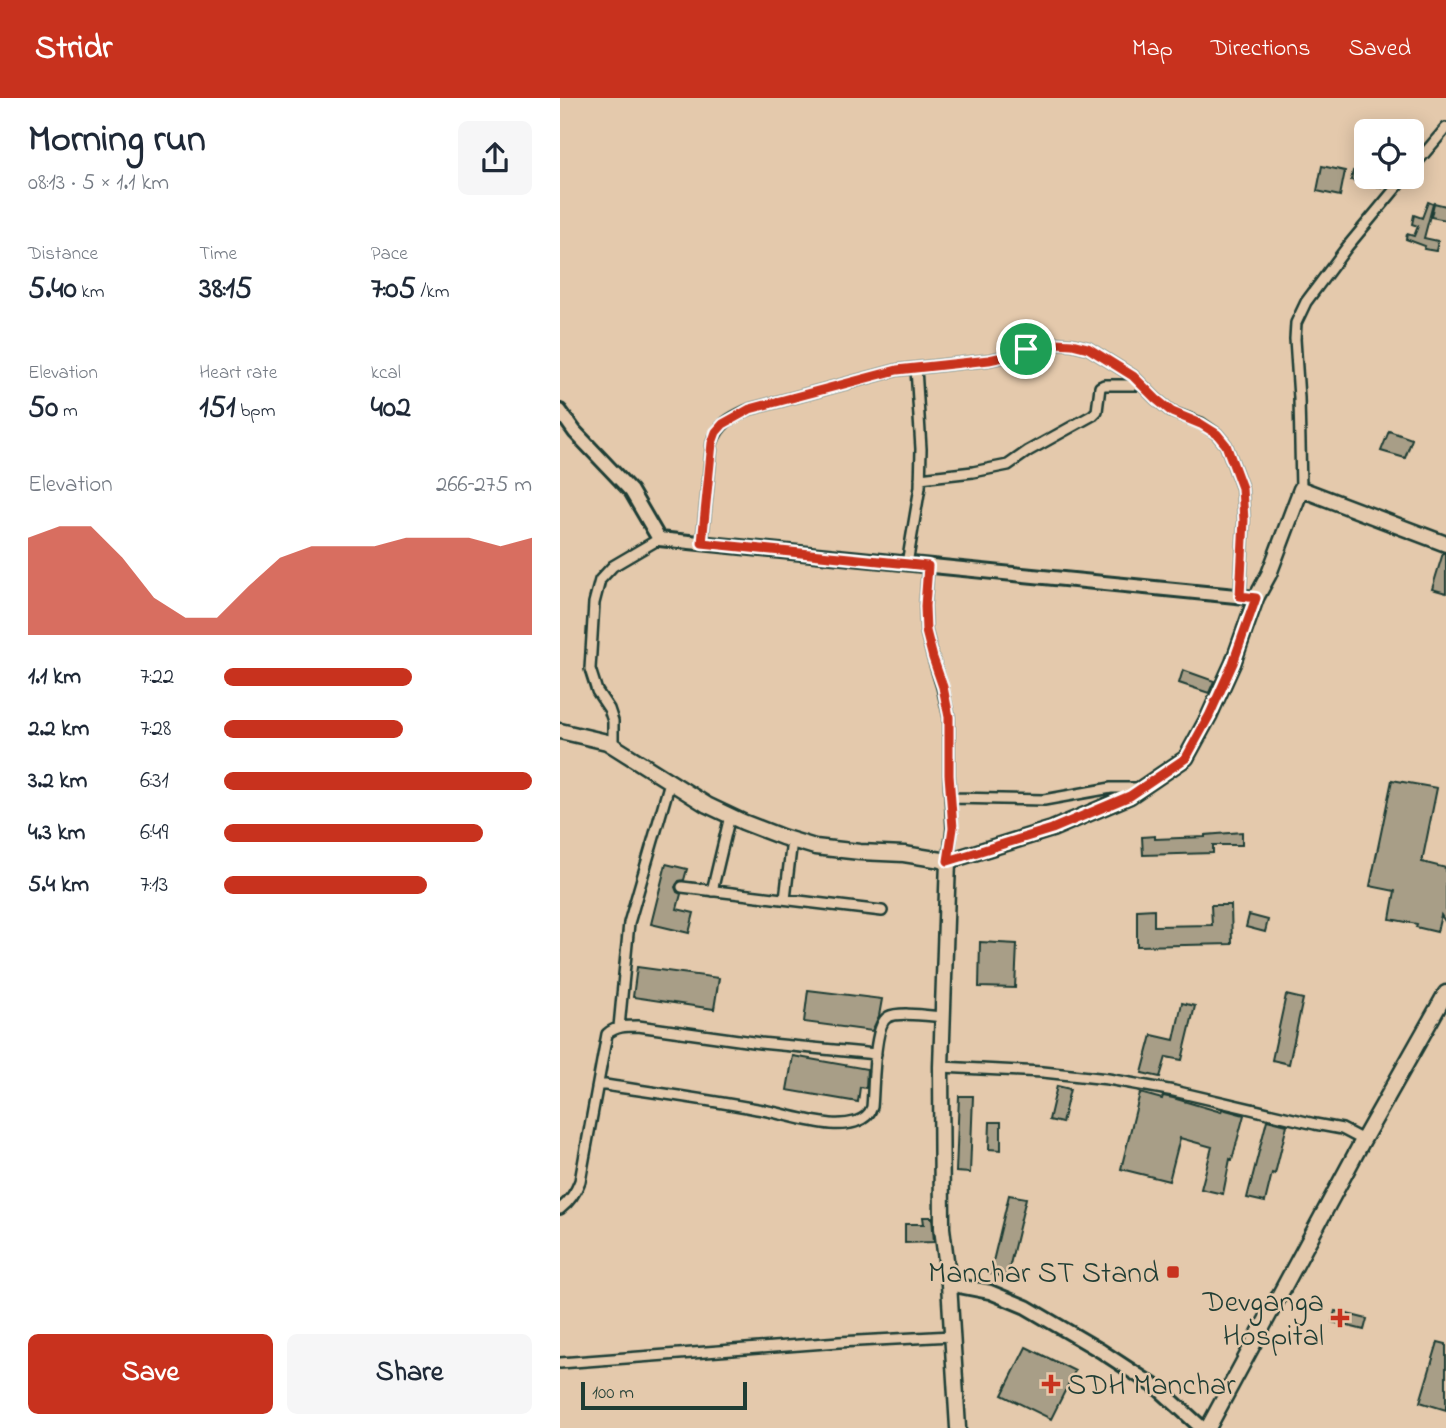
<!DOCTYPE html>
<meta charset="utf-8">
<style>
body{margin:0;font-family:"Indie Flower",sans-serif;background:#f6f6f7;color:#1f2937;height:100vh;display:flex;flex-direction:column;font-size:26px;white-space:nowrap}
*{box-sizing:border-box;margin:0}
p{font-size:23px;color:#747a83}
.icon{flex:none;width:38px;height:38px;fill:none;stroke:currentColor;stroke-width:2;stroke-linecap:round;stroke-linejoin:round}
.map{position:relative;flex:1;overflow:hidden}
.side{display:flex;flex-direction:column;background:#fff;width:560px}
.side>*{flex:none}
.controls{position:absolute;left:794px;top:21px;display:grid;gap:14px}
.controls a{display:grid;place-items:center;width:70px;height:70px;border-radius:10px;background:#fff;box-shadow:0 4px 18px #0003;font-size:35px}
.scale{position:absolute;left:21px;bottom:18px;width:166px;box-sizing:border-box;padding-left:7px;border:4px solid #1f3d34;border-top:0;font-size:19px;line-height:24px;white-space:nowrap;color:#1f3d34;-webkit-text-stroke:5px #e4c9ac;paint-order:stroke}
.pin{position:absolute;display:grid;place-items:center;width:60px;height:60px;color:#fff;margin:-30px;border:4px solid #fff;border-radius:50%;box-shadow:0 2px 7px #0007}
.round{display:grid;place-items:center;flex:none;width:74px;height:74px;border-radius:10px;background:#f6f6f7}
.overview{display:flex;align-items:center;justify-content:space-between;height:119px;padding:0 28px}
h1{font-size:38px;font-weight:700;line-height:52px}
.stats{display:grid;grid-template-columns:repeat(3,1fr);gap:10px;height:119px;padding:7px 28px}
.stats div{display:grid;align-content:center}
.stats b{font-size:30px;font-weight:700}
.stats small{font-size:19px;font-weight:400}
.stats p{font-size:19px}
.chart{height:196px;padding:14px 28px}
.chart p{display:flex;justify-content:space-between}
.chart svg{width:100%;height:126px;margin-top:7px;fill:#c8321e;opacity:.7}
.cta{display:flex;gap:14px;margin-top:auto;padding:14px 28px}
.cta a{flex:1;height:80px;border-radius:10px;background:#c8321e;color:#fff;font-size:28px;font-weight:700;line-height:80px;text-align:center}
.cta a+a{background:#f6f6f7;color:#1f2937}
ul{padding:0 28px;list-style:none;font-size:23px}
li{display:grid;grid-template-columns:112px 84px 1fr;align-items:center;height:52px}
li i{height:18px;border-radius:9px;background:#c8321e}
header{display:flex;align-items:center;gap:42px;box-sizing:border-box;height:98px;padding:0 35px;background:#c8321e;color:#fff}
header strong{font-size:33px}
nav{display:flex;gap:38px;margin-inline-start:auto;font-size:24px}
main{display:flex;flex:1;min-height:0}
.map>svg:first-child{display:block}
</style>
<header>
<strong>Stridr</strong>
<nav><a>Map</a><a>Directions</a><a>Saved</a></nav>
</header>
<main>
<section class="side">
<div class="overview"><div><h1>Morning run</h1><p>08:13 · 5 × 1.1 km</p></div><a class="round"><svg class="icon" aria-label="share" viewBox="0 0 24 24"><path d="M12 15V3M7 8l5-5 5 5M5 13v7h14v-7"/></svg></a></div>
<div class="stats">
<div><p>Distance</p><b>5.40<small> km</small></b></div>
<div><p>Time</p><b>38:15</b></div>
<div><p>Pace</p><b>7:05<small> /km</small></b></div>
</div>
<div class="stats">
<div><p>Elevation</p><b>50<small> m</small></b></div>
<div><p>Heart rate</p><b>151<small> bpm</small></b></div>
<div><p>kcal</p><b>402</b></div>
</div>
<div class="chart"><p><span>Elevation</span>266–275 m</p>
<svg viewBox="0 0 160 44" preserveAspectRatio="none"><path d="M0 44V10L10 6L20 6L30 17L40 31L50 38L60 38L70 27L80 17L90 13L100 13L110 13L120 10L130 10L140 10L150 13L160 10V44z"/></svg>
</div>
<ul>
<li><b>1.1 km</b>7:22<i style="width:61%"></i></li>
<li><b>2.2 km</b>7:28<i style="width:58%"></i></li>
<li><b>3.2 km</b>6:31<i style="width:100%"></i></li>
<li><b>4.3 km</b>6:49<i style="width:84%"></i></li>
<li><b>5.4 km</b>7:13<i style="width:66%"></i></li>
</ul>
<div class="cta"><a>Save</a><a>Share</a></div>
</section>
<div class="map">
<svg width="886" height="1330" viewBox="0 0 886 1330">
<rect width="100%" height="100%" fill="#e4c9ac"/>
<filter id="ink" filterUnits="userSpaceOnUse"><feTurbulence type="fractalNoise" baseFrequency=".0143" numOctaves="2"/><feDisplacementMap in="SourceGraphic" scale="14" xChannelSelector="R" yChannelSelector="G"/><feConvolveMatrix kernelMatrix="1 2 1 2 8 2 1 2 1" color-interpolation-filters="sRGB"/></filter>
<g filter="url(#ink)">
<path fill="#a89e87" stroke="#1f3d34" stroke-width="2" d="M762,68L785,73L780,98L757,93Z
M793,73L807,77V79L823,82L821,90L791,82Z
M868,104L873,106L864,140L878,143L876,153L864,151L865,148L846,141L847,136L854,138L858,128L852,126L854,117L862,120Z
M874,105L886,108V122L871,119Z
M829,333L852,341L845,360L821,353Z
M883,455H886V495L872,491Z
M623,572L654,583L649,595L619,585Z
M832,682L877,690L862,764L886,770V825L881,817L877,834L856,829L857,826L830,821L835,793L810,788Z
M682,734V747H653V755L583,757L582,739L595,738V741L645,739V737Z
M106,766L127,771L124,782L119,783L115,789L117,794L121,796L117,811L134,815L129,835L91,826Z
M651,807H671L672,846L577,848V812L594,811V828L652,827Z
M689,817L708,822L705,834L686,829Z
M420,844L457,846L455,890L419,889Z
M77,869L159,880L154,911L73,899Z
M248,892L322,901L319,918L312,933L244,924Z
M726,897L743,901L729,966L712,962Z
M622,905L635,908L622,962L606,959L600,979L582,975L592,937L614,942Z
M233,958L307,971L306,990L300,989L298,1004L227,992Z
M497,988L510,991L502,1025L489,1022Z
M580,995L602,1001L603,998L613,1000L661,1014L662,1011L684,1017L672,1062L670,1061L663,1096L641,1091L652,1049L620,1040L609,1083L561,1071Z
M399,998H413L410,1075L396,1074Z
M707,1022L727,1027L715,1076L712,1075L705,1104L687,1100Z
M430,1024H441V1052L429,1051Z
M449,1097L466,1100L447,1179L430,1176Z
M363,1119H372L374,1144L345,1145V1126H364Z
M775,1213L807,1221L804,1232L772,1224Z
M878,1244L886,1246V1312L860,1304Z
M466,1249L515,1273L491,1321L442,1297Z"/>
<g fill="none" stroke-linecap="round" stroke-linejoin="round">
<g stroke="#1f3d34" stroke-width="14">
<path id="street" d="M852,70L886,30
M360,380L413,374L448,367L468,353L533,317L537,313L540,289L544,287H581
M741,391L739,300L735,241L736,225L746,204L787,149L845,79
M142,445L152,345C160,324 171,320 190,311L337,272L429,262L443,259L466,251L496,245L512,246L528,250L573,278L596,301L612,314L641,325L657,336L666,347L682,390L684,422L680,498
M347,466L360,389L361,351L356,270
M368,468L365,508L366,533L373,560L382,589L389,619V677L392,730L388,763
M53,648V623L49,611L37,593L30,571L34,505L40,482L53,468L99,441
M391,700L484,702L551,690H581
M122,789L322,813
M152,793L170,718
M225,801L232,742
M59,929L69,825L110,684
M381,969L483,974L548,981L614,993L755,1026L782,1031L803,1042
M38,986C91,994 144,1001 197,1011C222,1015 247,1024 271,1026C286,1027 307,1025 312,1009C314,991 313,926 328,919C339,913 370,918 383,919
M0,1111C9,1104 16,1094 20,1083L47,936C56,928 66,928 78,928L200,945L316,956
M0,1265L279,1244L392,1238"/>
</g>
<g stroke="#1f3d34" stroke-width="18">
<path id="secondary" d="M0,313L15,334L71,393L99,441L696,500
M389,1186L430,1194L466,1209L541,1253L599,1291L642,1330"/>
</g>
<g stroke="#1f3d34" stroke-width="19">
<path id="primary" d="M0,633L47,644L147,707L183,724L222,739L255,749L300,754L344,756L388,763L492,731L570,698L626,660L649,618L673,565L696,500L709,476L741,391L886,446
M388,763L381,969L382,1130L389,1186L398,1330
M648,1330L803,1042L886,895"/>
</g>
<use href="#street" stroke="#e4c9ac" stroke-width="9"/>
<use href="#secondary" stroke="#e4c9ac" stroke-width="12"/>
<use href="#primary" stroke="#e4c9ac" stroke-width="14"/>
</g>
</g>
<g fill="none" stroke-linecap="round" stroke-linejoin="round" filter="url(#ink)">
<g stroke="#fff" stroke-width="14">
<path id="route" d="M496,245L512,246L528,250L573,278L596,301L612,314L641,326L657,336L666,347L682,390L684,422L680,498L696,500L673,565L649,618L626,660L570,698L492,731L388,763L393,730L389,677V619L383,589L373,560L366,533L365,508L368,468L142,445L152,345L156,334L163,326L190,311L337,272L429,262L443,259L466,251Z"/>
</g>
<use href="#route" stroke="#c8321e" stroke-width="9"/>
</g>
<g fill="#c8321e" stroke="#e4c9ac" stroke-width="2.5">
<rect x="606" y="1167" width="14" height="14" rx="3.5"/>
<path d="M776.5 1209.5h7v7h7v7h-7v7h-7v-7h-7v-7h7z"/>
<path d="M487.5 1275.5h7v7h7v7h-7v7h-7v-7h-7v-7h7z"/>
</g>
<g text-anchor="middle" stroke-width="5" stroke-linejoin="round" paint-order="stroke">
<g font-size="30" fill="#1f3d34" stroke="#e4c9ac" text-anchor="end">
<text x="599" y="1184">Manchar ST Stand</text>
<text x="764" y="1213">Devganga<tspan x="764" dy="34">Hospital</tspan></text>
<text x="507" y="1296" text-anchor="start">SDH Manchar</text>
</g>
</g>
</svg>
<div class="controls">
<a><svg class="icon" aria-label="locate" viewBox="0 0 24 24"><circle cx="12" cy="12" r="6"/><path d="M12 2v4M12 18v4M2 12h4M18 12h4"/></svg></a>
</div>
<div class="scale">100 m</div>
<div class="pin" style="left:466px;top:251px;background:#1e9e55"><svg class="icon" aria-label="arrive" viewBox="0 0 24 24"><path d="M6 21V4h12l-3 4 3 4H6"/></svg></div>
</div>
</main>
